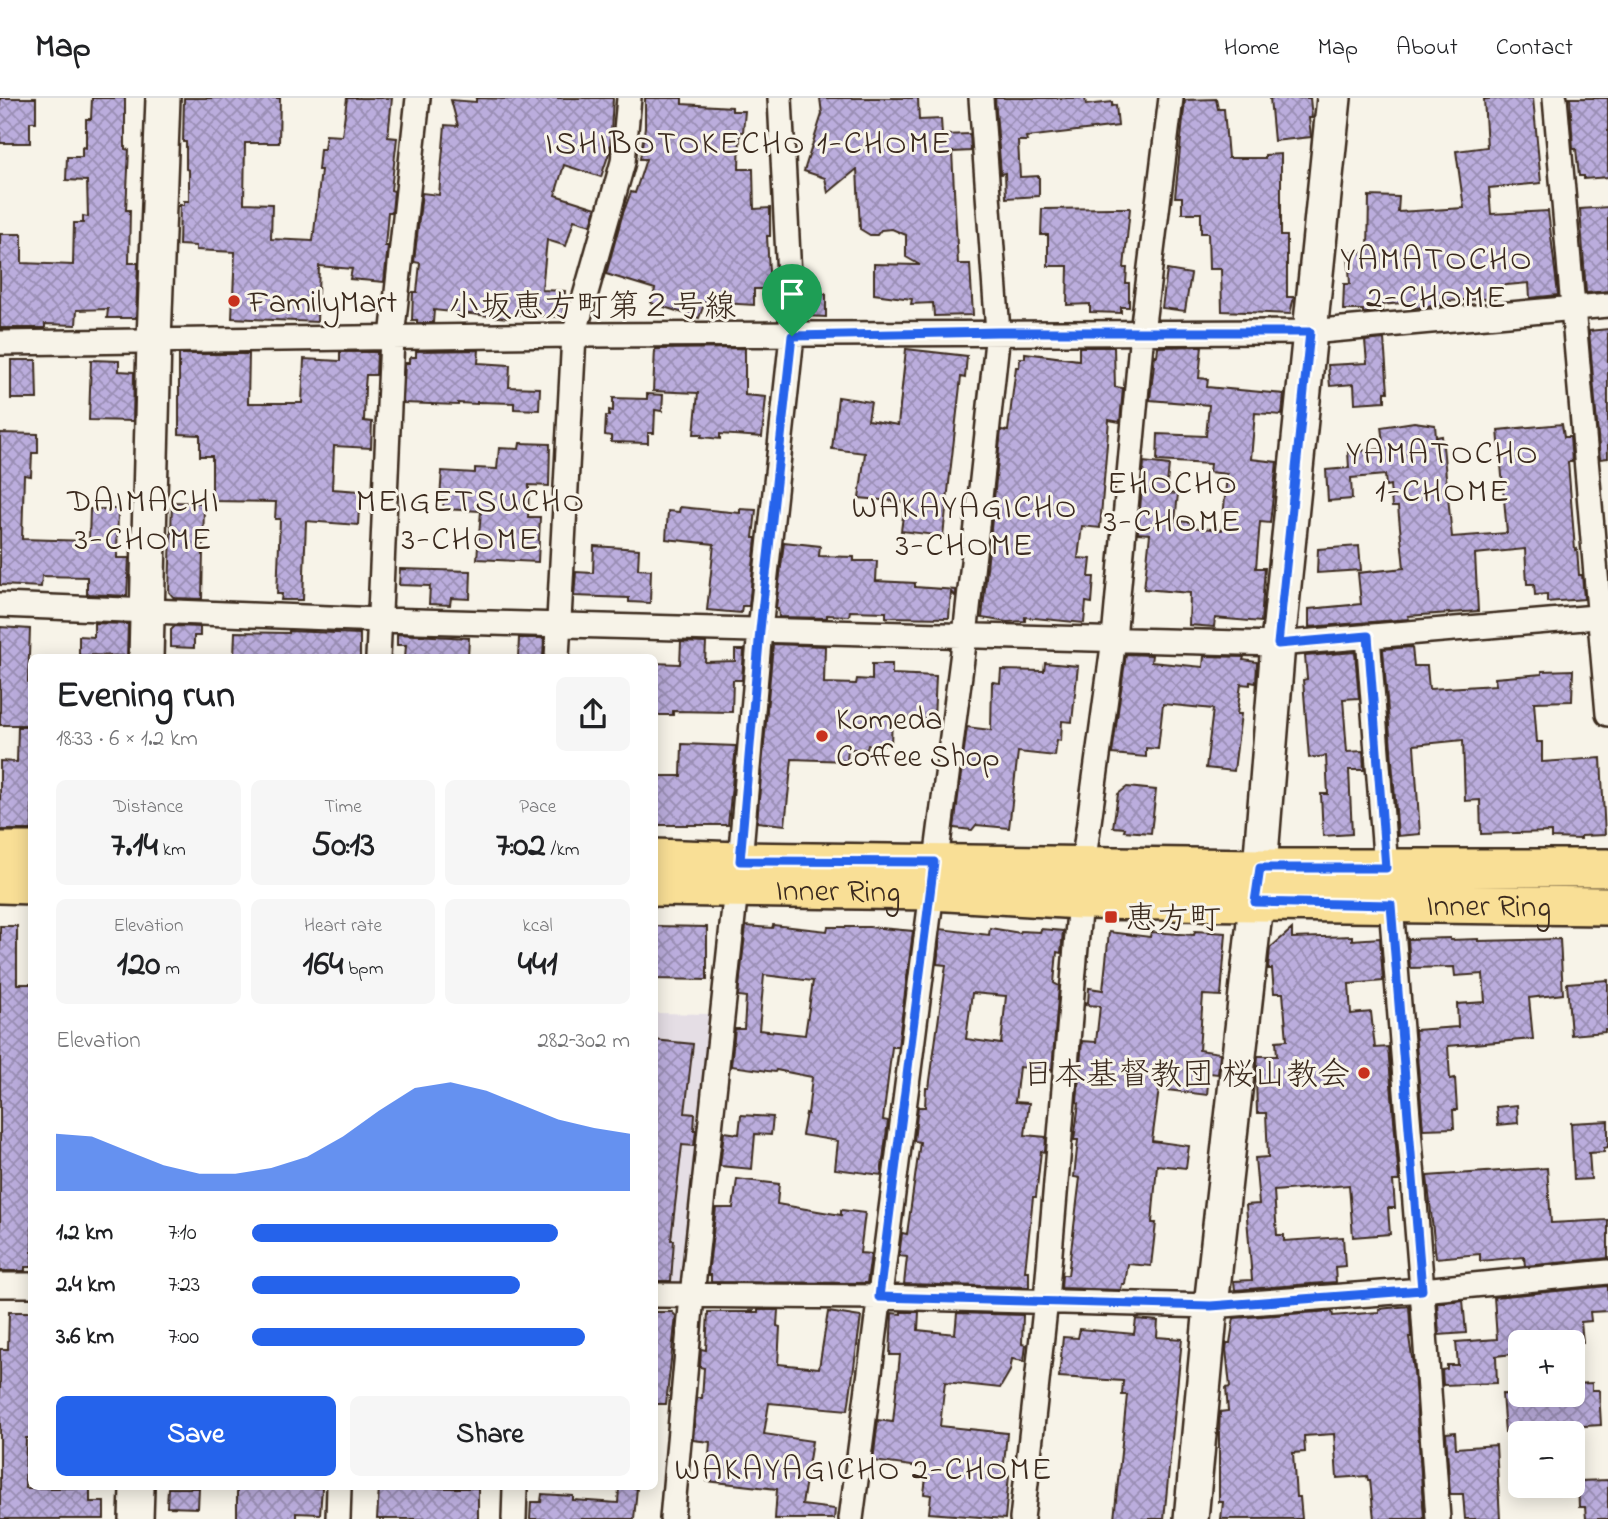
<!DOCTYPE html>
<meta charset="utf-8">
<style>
body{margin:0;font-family:"Indie Flower","Klee One",sans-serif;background:#f6f6f6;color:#202124;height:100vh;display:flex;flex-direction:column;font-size:26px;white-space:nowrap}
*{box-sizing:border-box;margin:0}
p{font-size:23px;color:#757577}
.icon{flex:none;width:38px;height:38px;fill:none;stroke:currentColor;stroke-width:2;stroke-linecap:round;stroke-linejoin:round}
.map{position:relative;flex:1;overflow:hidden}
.sheet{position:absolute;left:28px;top:556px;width:630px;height:836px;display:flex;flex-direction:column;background:#fff;border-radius:10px;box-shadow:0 4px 18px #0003}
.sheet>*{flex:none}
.fabs{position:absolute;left:1508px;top:1232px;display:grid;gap:14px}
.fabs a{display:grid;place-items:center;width:77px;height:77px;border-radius:10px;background:#fff;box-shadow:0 4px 18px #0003;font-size:35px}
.pin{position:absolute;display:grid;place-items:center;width:60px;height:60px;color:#fff;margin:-72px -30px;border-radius:50% 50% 50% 0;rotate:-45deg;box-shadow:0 0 7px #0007}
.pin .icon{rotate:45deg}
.round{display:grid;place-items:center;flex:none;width:74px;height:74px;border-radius:10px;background:#f6f6f6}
.headline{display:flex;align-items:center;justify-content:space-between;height:119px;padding:0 28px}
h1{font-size:38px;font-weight:800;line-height:52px}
.stats{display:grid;grid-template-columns:repeat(3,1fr);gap:10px;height:119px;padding:7px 28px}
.stats div{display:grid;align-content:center;border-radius:10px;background:#f6f6f6;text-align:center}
.stats b{font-size:35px;font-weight:800}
.stats small{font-size:19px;font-weight:400}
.stats p{font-size:19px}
.chart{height:196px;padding:14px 28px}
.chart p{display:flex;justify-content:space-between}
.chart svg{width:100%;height:126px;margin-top:7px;fill:#2563eb;opacity:.7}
.action{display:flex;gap:14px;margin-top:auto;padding:14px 28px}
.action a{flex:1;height:80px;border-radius:10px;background:#2563eb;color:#fff;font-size:28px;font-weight:800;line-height:80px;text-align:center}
.action a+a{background:#f6f6f6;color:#202124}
ul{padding:0 28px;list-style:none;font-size:23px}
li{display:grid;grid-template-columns:112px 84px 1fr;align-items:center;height:52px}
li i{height:18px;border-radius:9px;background:#2563eb}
header{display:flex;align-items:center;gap:42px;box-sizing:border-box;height:98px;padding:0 35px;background:#fff;border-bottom:2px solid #e0e0e0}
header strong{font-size:33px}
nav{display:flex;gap:38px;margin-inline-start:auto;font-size:24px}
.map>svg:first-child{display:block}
</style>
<header>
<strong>Map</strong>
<nav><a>Home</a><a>Map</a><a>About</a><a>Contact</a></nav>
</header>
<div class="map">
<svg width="1608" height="1421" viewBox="0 0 1608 1421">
<defs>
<pattern id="building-cross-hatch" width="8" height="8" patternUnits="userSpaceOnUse" patternTransform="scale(1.75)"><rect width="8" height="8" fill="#bbaddd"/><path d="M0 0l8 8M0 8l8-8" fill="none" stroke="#998db3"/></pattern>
</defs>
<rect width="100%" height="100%" fill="#f7f3e8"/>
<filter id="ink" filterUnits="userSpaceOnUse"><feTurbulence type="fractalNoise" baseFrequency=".0143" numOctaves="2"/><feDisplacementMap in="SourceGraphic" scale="14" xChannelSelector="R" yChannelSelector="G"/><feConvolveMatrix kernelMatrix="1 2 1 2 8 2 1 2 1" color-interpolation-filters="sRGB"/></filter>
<g filter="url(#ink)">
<path fill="#e5dee5" d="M655,915L709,916L681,1189H655Z"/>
<path fill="url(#building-cross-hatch)" stroke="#3b2a1e" stroke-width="2" fill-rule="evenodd" d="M0,0H36V24H30V45H0Z
M92,0H125V51L129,52L126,112H130L129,165H138L136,220H107L108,211L77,212L76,227L45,226V230H0V136H22V165L73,167L74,125H83V118L88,119L87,83L66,82L67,59H82V49L86,50V21H91Z
M184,0H280L279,45H245L244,105L272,106L271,141L313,143L321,72H318L320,51H324L326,37L342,38L347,0H392L388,39L397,40L391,92L394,93L392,114H388L385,148H388L384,184L350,181L352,171L319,168L317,224L232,220L235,154L196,152V148L179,147L180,107H184V103H189V72L186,71V44H183Z
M476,0L546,2V0H613L610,52L601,79L564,67L555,97L596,110L591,127L574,122L566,148L547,142L542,192L565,193L563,219L508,216L507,220L434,212L433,225H417V222H412L413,194H417L420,165L414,164L422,95L439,97L445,27L458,28L451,2L476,4Z
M645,0H682V6L732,9V13H745L743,34H740L739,71H753L754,111L770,110V138H767L770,191H754V207L705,204L699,220L651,205L655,191L606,176L622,118L631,94L635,95L646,61H640L645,29Z
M820,0H918L919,22L941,21L942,37L970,36L971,53L952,54L958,166H970L973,217L934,218L933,205L911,206L912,201L874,196V166L920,167L906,159V137L892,131L881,132L877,137H870L860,131L857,71L828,95L825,80L804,73L822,16Z
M995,0H1085L1086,7L1112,4V8L1116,7L1118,28L1026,39L1027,43H1018L1020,79L1039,78V98L1006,100L1005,75L1001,76Z
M1270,0H1310L1312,20H1309L1311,39L1274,43Z
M1533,0L1541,85L1489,90L1491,116L1548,113L1558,197L1530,200L1529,185L1496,188V200L1448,203V207L1412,210L1411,204L1382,207V213L1363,215V212H1343L1344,186H1350L1348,155L1368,154L1369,98L1399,99L1398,114L1464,110L1456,53L1487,49L1484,1Z
M1570,0H1608V79L1584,81V78H1579L1576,51H1573Z
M1216,1L1218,11H1224L1228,60H1265V57L1281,56V138H1287V199H1294L1290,216L1222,213L1221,171H1209L1208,135H1201V115H1182V99H1175L1185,2Z
M1608,109V193L1586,195L1580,111Z
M1113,110H1130L1124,170H1127L1126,185H1129V209H1121V215L1090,214V206L1067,207L1068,168H1048V137H1041L1042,111Z
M1167,172L1191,176L1185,213L1162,210Z
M804,195L826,196V219L805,218Z
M1608,231V360L1600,361L1589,233Z
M1384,241L1388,294H1385V303L1355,305L1354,286L1330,288L1328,267L1367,265L1365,243Z
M1202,248L1199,280L1208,281L1207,289L1284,296L1282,317L1255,315L1251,361L1277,364L1270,425L1260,424L1256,470H1265L1261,524L1215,520L1214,529L1189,527L1190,495L1144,491L1150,436L1138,435L1144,364L1169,367L1166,395L1178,396L1175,423L1191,424L1190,429L1222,432L1227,376L1209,374L1210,366L1157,363L1158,336L1206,338L1209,307L1150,302L1155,257L1157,258L1158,249Z
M1079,249H1114L1115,289L1123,290L1120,324L1109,322L1100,430L1082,428L1078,460L1091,461L1089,479H1094L1092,505L1086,504L1084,525L1025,519V523L1007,524L982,520L1001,332L1008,333L1016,269H1019L1020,260H1025V255L1079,262Z
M745,250V297L766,299L762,339L720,336V341L701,339L702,336H694L698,295L653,293L655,251Z
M906,251L967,258L965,280L961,279L943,438L901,433L905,404L859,400L865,355L832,351L838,299L871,304L868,322L898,327Z
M479,252L478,265L510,267L509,289L540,290L539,312L514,311V305L477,304V306L458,305V307L403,305L405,265H409V261L412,259H416V253Z
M340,254H377L376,277H366L365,289L364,323L372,324L371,350L334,348L332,391L360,393L358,427L306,423L303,502H281L282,496H277L280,421H275L276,404L212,403V358H200V337L179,336V256H249L248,305H302L304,261L340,263Z
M11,262H36L37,301H11Z
M91,262L119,263V273L134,274L133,323L89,322Z
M647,296L663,297L662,313L655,312L654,335H648V345L611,344V338L605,337L606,318H609V312L613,313V300L647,301Z
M1414,324L1435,327L1436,339L1442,338L1452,439L1507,435L1498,332L1562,326L1564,339H1570L1572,364H1568L1575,452L1577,451L1579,477H1582L1584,501L1547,504V496L1535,497L1534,486H1527L1525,451L1475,456L1478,513L1408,518L1409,521L1309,529V511L1361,506L1358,475L1404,470L1398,409H1392L1390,387L1386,388L1385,377L1351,380L1352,401L1328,403L1326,372L1349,370L1348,354L1384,351L1381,329Z
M0,335L38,336V355H32L31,378L24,377L22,441L89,443L90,411H118L117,460H129L127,498L87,496V479L42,478L41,489L0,487Z
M520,345L550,346L549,388L529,387L528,419H540L538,464L477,461L481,413L443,411L444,400H440L442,373L475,375V370L497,371L499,350L519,351Z
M172,404L204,405L202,501L174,500L169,494Z
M680,409L740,415V411L756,412L753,440H756L749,508H742L741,515L707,512L714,446L666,441L668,413L679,414Z
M784,444L820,448L819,458L854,459V463H877L876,483L915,485V489L956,492L955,498L951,494L949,520L886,519V514L850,513L849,518L827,517V520L779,519L778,510H776Z
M594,448L639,451L638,471L651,472L650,505L629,504V500L574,498L576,474L593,475Z
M1359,448L1361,472L1317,475L1318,451Z
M400,471L471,473L470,501L451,500L450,507L429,506L430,488L399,487Z
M94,525L128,526L127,558L79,557V538L94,539Z
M175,528L200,529V538H194V550L171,549V532Z
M0,529L30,531L28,584H32V608H27V627H0Z
M289,533L360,536V560H234L235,534L289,535Z
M397,536L469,540L468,560H405L406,547H397Z
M519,540H544L543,560H518Z
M681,544L706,545L705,564L735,563V552H744L742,582H733L732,614L673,613V617H654V565L680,566Z
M773,546L825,548L824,585L856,586L857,581L872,582V566H892V576L936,578L934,621L892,619L891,647H868L867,651H848L847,663L792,661L785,727L757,724Z
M1412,549L1414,568H1427L1429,591L1496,587L1495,580L1542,576V573L1573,572L1572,603L1534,604L1537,644H1542V664L1601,660L1605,737L1581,738V741L1551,740V734L1481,736L1480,702L1465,703L1463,642L1414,647L1420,736L1398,738L1383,551Z
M1355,554L1359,600L1343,601L1347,654L1363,653L1364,672H1349L1352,736L1323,738L1321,696H1328L1326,658L1309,660L1303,582L1307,581L1305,558Z
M1126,556L1152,557L1151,564L1203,569L1204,558L1244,559L1243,562L1257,564L1256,585L1250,584V587L1241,586L1237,616H1241L1234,673L1206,670L1213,611L1163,606L1158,651L1146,650V659L1112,656Z
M1045,565L1078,568L1072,624L1062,623L1061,643L1057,642L1055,658L1018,654L1009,730L976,727L972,732L954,730L967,629L991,632L992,584L1000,585L1001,572L1044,573Z
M18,629H32V732H0V663L17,664Z
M682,646L736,648L728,727H654V678H681Z
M1127,689L1156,692L1151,735L1124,733L1125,730L1113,729L1118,696Z
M773,827L827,833L828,829H869L913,833L898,949H892L883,1022L888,1023L881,1077L835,1071L838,1043L802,1037L806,1015L808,1016L812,979L776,972L775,974L731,968L735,931H744L746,899L738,898L746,828L772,830ZM764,877L813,883L805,937L759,932Z
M0,828H17V886H32V1169H25V1173H0Z
M654,828L707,829V882L654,881Z
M990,830L1020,835L1021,833L1040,834L1041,831L1063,833L1061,855L1057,854L1054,885L1059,888L1052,972L1019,969L1015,1004L1029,1005L1025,1037L1046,1039L1045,1054L1041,1053L1036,1099H1033L1030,1127L1025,1173H1029V1189L904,1186L907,1159L899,1158L902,1135L907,1136L920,1044L914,1043L918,1009H925L926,990H929L946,867L937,866L941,831L989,837ZM972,895L1006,898L1001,946L966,941Z
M1292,831V840L1352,838V842L1380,840L1383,883L1349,886L1351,916L1371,914L1375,950L1388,949L1399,1083H1393L1395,1110H1388L1390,1136L1353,1139L1349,1087L1274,1093L1277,1137H1284V1143L1343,1139L1345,1168L1335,1169L1336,1184L1235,1192L1234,1183L1252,1182L1246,1107L1259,1106L1255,1060L1268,1059L1266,1015H1257L1256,980L1258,958H1277L1276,943L1287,942L1283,895H1274L1272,871H1268L1270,850Z
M1195,833L1226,835L1221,898L1203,897L1199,952L1220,955L1218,976L1209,975L1207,997L1159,991L1152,1043L1189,1048L1186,1070L1157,1067L1152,1125H1156L1151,1168L1128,1166L1125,1186H1122L1121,1192L1061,1190L1062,1177H1068L1080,1080L1074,1079L1078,1042H1074L1079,1005L1077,1004L1082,943L1096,944L1100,908L1085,907V904L1088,905L1089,890L1103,892L1109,834L1150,839L1151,834L1194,837Z
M1450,840V842L1478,841V843L1560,841L1563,896L1529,900L1533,941L1448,948L1450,981L1455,980L1457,1012H1453L1454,1030L1423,1031L1415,932L1458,929L1457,906L1485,904L1483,876L1455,878L1454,869L1410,870L1408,841Z
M1608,882V932H1605V934L1571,937L1567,885Z
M654,942L693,946L685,1015L695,1016L694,1032H696L694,1048L682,1047L671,1142H674L671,1183H654V1046L658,1012H654Z
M1517,1007L1518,1025L1498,1027L1496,1009Z
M741,1017L773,1019L771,1037L755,1036L752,1071L720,1068L724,1034L739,1036Z
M1608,1023V1049L1604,1050V1054L1589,1055L1591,1081L1574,1082L1571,1025Z
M1547,1070L1551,1125L1608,1122V1160L1525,1168L1524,1159L1480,1163V1156L1436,1160L1427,1078Z
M737,1081L779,1086L777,1106L841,1117V1112L865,1115L860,1155L871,1156L867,1185L711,1184V1177H708L716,1110H733Z
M1608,1188V1213L1590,1214L1591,1223L1581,1224L1583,1244H1521V1255L1496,1258L1497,1285L1443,1287L1442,1272L1447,1271V1267H1458L1456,1244L1497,1241L1494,1199Z
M1463,1202L1466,1235L1439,1237L1437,1205Z
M1409,1208L1411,1239H1409L1414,1273L1424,1421H1374L1370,1382H1368L1367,1378L1337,1380L1334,1336L1304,1338L1305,1354L1293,1355L1296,1399H1300L1302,1421H1221L1223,1404H1219V1334L1220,1314L1228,1313L1226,1290L1230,1289L1226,1251L1227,1245H1230L1234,1220L1332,1213L1333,1218L1379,1214V1211Z
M758,1212H778L777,1228L780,1229L778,1266L819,1270L828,1214L861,1219L848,1312L769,1305L764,1336L812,1343L802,1407L835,1411L834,1421H775L777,1391L707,1383L710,1344L693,1342L697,1300H702L704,1270L700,1269L701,1251L706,1252L708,1214H758Z
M9,1214H32L31,1340H26L25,1390H90V1404H104V1421H0V1251H8Z
M654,1214H672L676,1218L666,1306H654Z
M901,1214H919L918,1232L955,1236L957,1215L1023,1217L1022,1246L1026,1247L1024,1263L1012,1261L1010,1273L1000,1290L945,1284L940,1328L1007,1335L1003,1376L1009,1377L1005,1421L929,1415L931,1397L924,1396L927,1370L873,1363L878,1322L893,1324L900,1257H890L892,1215L901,1216Z
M1136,1221L1158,1223L1157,1239L1182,1241L1164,1421H1114L1127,1297H1122L1123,1283L1059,1279L1063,1239L1078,1240L1080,1231L1134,1236Z
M1592,1285V1292H1599L1601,1327L1552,1330L1553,1335H1505L1502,1296L1573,1297V1286Z
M1455,1334L1456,1350L1496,1347L1500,1421H1465L1463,1396H1450L1446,1335Z
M1608,1382V1421H1586L1585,1409H1579L1578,1383Z
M168,1390H199L198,1410L167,1409Z
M237,1390H322L320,1416L296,1415V1421H237Z
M379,1390H478V1421H377Z
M619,1390H637L634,1421H530L531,1404H541L542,1396L573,1398V1402L618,1405Z"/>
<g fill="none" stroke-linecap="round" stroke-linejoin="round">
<g stroke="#3b2a1e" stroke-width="28">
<path id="street" d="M1555,0L1608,616
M0,245L574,237L1310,234L1608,207
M0,507L381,522L1278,546L1608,518
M1368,538L1386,770
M378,560L392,240L418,0
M557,560L574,237L623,64L629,0
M740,763L760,532L792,238L780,0
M1083,768L1114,541L1142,234L1171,0
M1391,807L1422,1192L1438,1421
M0,1187H32
M654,1197L879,1199L1211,1208L1422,1192L1608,1174
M338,1421L339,1390
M514,1421L515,1390
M672,1421L692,1198L736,791
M851,1421L965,538L998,234L981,0
M1022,1421L1046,1202L1080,802"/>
</g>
<g stroke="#3b2a1e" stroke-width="38">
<path id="secondary" d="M146,560L154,243L163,0
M136,1421L137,1390
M1191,1421L1211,1208L1260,770L1278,546L1334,0"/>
</g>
<g stroke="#3b2a1e" stroke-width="42">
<g id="primary">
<path d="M0,753H32"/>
<path d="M654,760L740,763L1260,770H1608"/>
<path d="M0,786L32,787"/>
<path id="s1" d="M654,789L931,793L1080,802L1608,808"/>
</g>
</g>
<use href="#street" stroke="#f7f3e8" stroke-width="23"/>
<use href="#secondary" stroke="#f7f3e8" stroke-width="33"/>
<use href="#primary" stroke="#f9df96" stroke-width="37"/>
</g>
</g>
<g fill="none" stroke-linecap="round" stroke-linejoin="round" filter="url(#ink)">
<g stroke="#fff" stroke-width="14">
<path id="route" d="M998,234H1310L1278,546L1368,538L1386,770H1260L1255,804L1391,807L1422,1192L1211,1208L879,1199L934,764L740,763L760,532L792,238Z"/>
</g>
<use href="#route" stroke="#2563eb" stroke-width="9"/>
</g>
<g fill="#c8321e" stroke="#f7f3e8" stroke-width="2.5">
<circle cx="234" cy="203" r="7"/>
<circle cx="822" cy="638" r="7"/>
<rect x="1104" y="812" width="14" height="14" rx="3.5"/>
<circle cx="1364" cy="975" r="7"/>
</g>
<g text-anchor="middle" stroke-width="6" stroke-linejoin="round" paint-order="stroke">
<g font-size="32" fill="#3b2a1e" stroke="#f7f3e8" text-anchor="start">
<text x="248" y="214">FamilyMart</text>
<text x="836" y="631">Komeda<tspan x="836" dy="37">Coffee Shop</tspan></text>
<text x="1125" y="830">恵方町</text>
<text x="1350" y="986" text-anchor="end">日本基督教団 桜山教会</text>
</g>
<g font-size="32" fill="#3b2a1e" stroke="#f7f3e8">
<text x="592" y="218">小坂恵方町第２号線</text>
<text dy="11" stroke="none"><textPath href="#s1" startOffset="184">Inner Ring</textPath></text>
<text dy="11" stroke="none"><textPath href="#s1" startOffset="835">Inner Ring</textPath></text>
</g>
<g font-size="33" letter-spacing="2" fill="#3b2a1e" stroke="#f7f3e8">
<text x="749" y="55">ISHIBOTOKECHO 1-CHOME</text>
<text x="1437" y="171">YAMATOCHO<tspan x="1437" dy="38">2-CHOME</tspan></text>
<text x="1443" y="365">YAMATOCHO<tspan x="1443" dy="38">1-CHOME</tspan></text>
<text x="1173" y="395">EHOCHO<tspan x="1173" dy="38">3-CHOME</tspan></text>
<text x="144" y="413">DAIMACHI<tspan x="144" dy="38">3-CHOME</tspan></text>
<text x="471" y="413">MEIGETSUCHO<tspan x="471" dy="38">3-CHOME</tspan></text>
<text x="965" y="419">WAKAYAGICHO<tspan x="965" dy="38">3-CHOME</tspan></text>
<text x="864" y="1381">WAKAYAGICHO 2-CHOME</text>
</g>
</g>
</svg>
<div class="fabs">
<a>+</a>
<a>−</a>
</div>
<div class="pin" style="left:792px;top:238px;background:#1e9e55"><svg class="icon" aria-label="arrive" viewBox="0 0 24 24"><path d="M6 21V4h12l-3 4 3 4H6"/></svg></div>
<section class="sheet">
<div class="headline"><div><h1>Evening run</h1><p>18:33 · 6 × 1.2 km</p></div><a class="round"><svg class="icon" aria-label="share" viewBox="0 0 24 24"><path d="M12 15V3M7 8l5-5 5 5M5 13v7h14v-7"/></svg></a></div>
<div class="stats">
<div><p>Distance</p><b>7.14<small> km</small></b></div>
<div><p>Time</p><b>50:13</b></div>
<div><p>Pace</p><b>7:02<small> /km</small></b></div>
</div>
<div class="stats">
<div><p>Elevation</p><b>120<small> m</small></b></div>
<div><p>Heart rate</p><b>164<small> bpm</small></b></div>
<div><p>kcal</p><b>441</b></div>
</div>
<div class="chart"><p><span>Elevation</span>282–302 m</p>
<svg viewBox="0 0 160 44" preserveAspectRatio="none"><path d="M0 44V24L10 25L20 30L30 35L40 38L50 38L60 36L70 32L80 25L90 16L100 8L110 6L120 9L130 14L140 19L150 22L160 24V44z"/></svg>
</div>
<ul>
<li><b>1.2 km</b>7:10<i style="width:81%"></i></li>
<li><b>2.4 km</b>7:23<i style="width:71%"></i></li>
<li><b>3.6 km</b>7:00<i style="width:88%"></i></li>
</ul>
<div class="action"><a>Save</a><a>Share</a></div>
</section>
</div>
